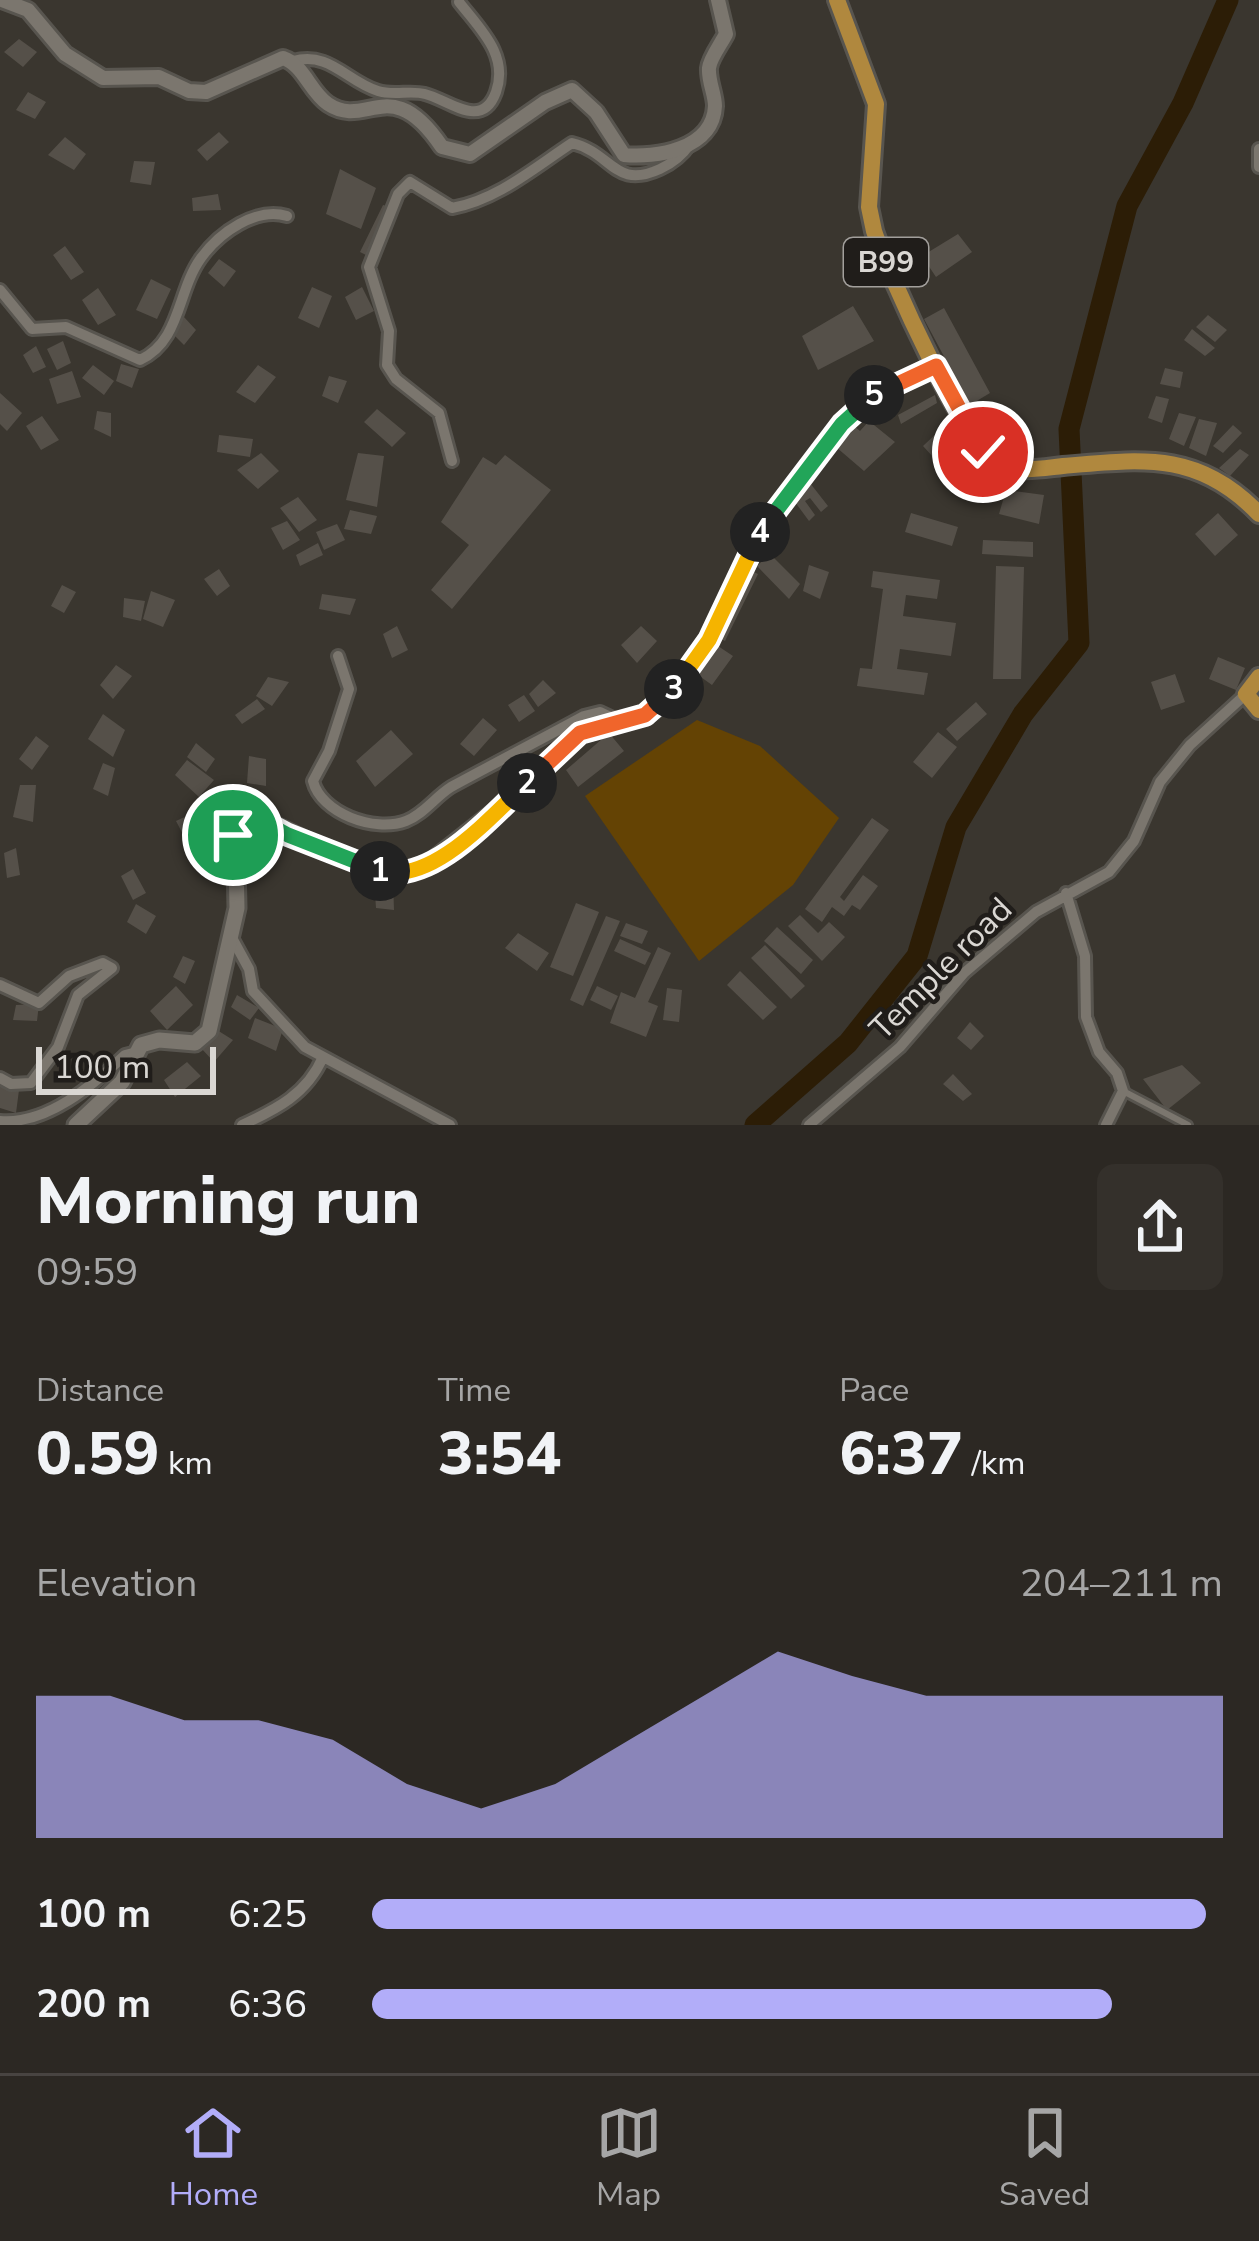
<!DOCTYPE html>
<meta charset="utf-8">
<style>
body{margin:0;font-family:"Nunito Sans",sans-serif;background:#34302b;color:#f1f3f6;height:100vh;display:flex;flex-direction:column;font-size:45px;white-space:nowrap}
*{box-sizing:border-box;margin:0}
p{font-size:39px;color:#a6a6a6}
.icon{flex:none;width:66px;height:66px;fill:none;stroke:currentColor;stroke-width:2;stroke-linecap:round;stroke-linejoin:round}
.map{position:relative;height:1125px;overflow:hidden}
.side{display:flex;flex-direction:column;background:#2c2823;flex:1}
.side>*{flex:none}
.scale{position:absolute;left:36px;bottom:30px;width:180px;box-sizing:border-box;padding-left:12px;border:6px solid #dad7d3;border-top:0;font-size:33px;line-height:42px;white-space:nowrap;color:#dad7d3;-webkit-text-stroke:9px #201d1a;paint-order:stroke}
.pin{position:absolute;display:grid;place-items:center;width:102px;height:102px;color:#fff;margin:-51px;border:6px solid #fff;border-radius:50%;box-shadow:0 3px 12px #0007}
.km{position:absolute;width:60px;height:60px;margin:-30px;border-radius:50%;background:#222;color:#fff;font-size:33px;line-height:60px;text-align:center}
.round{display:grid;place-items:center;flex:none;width:126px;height:126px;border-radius:18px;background:#34302b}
.head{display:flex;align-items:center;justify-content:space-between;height:204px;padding:0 36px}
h1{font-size:66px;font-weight:800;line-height:90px}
.metrics{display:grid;grid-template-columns:repeat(3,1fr);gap:18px;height:204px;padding:12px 36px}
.metrics div{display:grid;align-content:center}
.metrics b{font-size:60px;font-weight:800}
.metrics small{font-size:33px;font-weight:400}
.metrics p{font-size:33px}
.chart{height:336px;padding:24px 36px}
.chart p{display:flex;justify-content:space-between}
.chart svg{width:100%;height:216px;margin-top:12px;fill:#b2adf9;opacity:.7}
ul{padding:0 36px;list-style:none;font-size:39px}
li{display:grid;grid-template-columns:192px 144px 1fr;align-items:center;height:90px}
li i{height:30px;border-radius:15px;background:#b2adf9}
.tabs{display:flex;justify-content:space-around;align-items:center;height:168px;border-top:3px solid #484441;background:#2c2823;font-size:33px;color:#a6a6a6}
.tabs a{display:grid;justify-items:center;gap:6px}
.tabs .current{color:#b2adf9}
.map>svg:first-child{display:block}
</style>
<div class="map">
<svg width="1259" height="1125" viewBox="0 0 1259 1125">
<rect width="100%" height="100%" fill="#3a362f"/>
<path fill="#644304" d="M697,720L760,746L839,818L793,885L699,961L585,796Z"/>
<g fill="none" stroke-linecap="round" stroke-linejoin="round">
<path stroke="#2c1d06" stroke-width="21" d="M755,1125L848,1043L917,956L956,827L1023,714L1079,643L1069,429L1127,206L1183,103L1228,0"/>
</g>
<path fill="#555049" d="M19,39L37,52L23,67L4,52Z
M28,92L46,102L35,119L16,110Z
M219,132L229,142L207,161L197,150Z
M65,137L86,154L74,170L48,155Z
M134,161L155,162L151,185L130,182Z
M340,169L376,188L361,229L326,214Z
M218,194L221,210L193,211L192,198Z
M383,205L391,207L368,256L360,252Z
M958,234L972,252L936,277L922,256Z
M65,246L84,272L71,280L53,255Z
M219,259L236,271L224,287L208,273Z
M151,279L171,289L157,319L136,310Z
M312,287L332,296L319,328L298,318Z
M362,287L374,311L356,320L345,297Z
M98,288L116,315L98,325L82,300Z
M853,306L874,341L818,370L802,336Z
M944,308L990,393L970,405L924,319Z
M1208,315L1227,330L1215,342L1196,327Z
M184,317L196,330L184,345L172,333Z
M1192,329L1215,348L1205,356L1184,340Z
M63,341L71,363L57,370L47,349Z
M36,346L46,367L33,373L23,355Z
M121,364L139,369L132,388L116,381Z
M93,365L114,381L104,395L82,378Z
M258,365L276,377L255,403L236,392Z
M1165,368L1183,372L1180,388L1160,384Z
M72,371L81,397L57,404L49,379Z
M329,376L347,381L338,403L322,396Z
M0,393L22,413L7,431L0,424Z
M935,395L937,403L901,424L898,415Z
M1156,396L1169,399L1162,423L1148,418Z
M377,409L406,433L392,447L364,422Z
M97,411L111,413V437L94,429Z
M1179,413L1196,417L1184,446L1169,439Z
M42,416L59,440L41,450L26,426Z
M1199,419L1217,423L1206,456L1189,448Z
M869,421L895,442L864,471L836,447L853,425L860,431Z
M1233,425L1242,433L1223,453L1213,446Z
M940,430L950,441L933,457L923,446Z
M219,435L253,439L250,457L217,452Z
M1240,449L1249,455L1230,476L1219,468Z
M261,453L279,471L258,489L237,470Z
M358,453L384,456L377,507L346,500Z
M505,455L551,490L452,609L431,590L469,545L441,522L483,457L496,465Z
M810,483L828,506L821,512L810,498L805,501L815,515L809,521L792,498Z
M1006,490L1044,495L1039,524L999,514Z
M298,497L317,520L299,532L280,508Z
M350,510L377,516L371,534L344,529Z
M911,513L958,527L952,546L905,532Z
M1218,513L1238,535L1215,556L1195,534Z
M287,521L300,540L283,550L271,528Z
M337,524L345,540L324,550L316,532Z
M983,540L1033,542V557L982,554Z
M318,543L323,555L300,566L296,555Z
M770,554L800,584L789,599L757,566Z
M809,565L829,572L820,599L803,591Z
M996,566L1024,567L1021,679H993Z
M744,567L758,574L725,641L715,636Z
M219,569L230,586L217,596L204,579Z
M873,571L940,580L937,599L906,595L903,616L956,623L951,656L900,649L897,669L928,673L924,695L857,686L860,668L872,669L883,589L871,587Z
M62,585L76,592L64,613L51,606Z
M151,591L175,600L163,627L143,619Z
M322,594L356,599L350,615L319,609Z
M124,598L145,601L141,621L123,617Z
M397,626L408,650L392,658L383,634Z
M641,626L657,641L637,663L621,645Z
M718,646L733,656L712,685L698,675Z
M1218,657L1245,668L1236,690L1209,679Z
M116,665L132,676L113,699L100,685Z
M1175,674L1185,702L1161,710L1151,682Z
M268,677L289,682L272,706L256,696Z
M543,680L556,693L538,707L529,694Z
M524,695L535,711L519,722L508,705Z
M257,699L265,709L242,724L235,715Z
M976,702L987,714L957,741L946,729Z
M103,714L125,730L113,757L88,739Z
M483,718L497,730L474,756L460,744Z
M391,730L413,754L375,787L356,761Z
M938,732L957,747L932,778L913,762Z
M609,733L624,751L578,787L566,770Z
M36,736L49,746L32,770L19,759Z
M196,743L215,759L206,772L187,757Z
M249,756L266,759V786L247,783Z
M187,760L214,780L199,797L175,775Z
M103,763L115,768L108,796L93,789Z
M20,785H36L33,822L13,817Z
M193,813L205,839L190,848L176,821Z
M872,818L889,830L840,897L844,901L863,875L878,886L860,910L852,905L844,916L832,907L822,922L805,909Z
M16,848L20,875L7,878L4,853Z
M133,869L146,893L133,900L121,876Z
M374,879L393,880L394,910L376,908Z
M576,903L599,912L573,976L550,967Z
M136,904L156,916L146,934L127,922Z
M800,915L818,933L829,922L845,937L822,961L788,926Z
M606,916L620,921L583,1006L570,1000Z
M626,923L648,931L642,944L620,936Z
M777,927L813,960L801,974L764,941Z
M518,933L549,953L537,971L505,948Z
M620,939L651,953L645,965L614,951Z
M765,945L805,986L791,999L751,958Z
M658,947L671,953L648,1002L658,1006L646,1037L610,1023L621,992L635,998Z
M183,956L195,961L185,984L173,977Z
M740,971L777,1007L763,1020L727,985Z
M176,986L193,1005L167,1030L150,1011Z
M597,986L618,996L611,1010L590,1000Z
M667,988L682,990L679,1022L663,1020Z
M237,995L259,1008L250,1020L231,1007Z
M39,1004L37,1021L13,1020L16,1005Z
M255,1018L283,1029L276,1051L248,1038Z
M970,1022L984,1036L971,1050L957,1038Z
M217,1030L233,1040L214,1062L200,1047Z
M187,1062L201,1076L175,1097L164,1080Z
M1182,1065L1201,1083L1167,1110L1143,1079Z
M953,1074L972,1094L963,1101L943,1084Z
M0,1086L19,1090L16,1113L0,1108Z"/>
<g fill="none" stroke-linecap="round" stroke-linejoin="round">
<g stroke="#58554f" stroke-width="12">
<path id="service" d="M1123,1091L1188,1125"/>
</g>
<g stroke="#58554f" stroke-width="16">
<path id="minor" d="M293,61C330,51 346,81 378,91C393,96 411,90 425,94C449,100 482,131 496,92C509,55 480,29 459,2
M1259,149V167
M0,290L32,329L66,327L140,360C181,341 177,291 201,258C220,232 256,207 287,216
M452,461L439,413L396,379L387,365L389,331L369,267L398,194L410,182L452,208C497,200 534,168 572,143C613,153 614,190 660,169C673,163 682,156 690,144
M338,656L349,689L329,751L313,781C321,813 374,833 406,821C424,814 435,797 451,787C495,763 540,740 584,716L600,712L619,721
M1066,893L1085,956L1086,1017L1099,1052L1117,1073L1123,1091L1106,1125
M231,936L249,969L253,991L305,1047L450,1125
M0,985L39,1003L69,976L103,963L112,968L78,995L58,1047L31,1083L11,1084L0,1078
M0,1121C47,1125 93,1085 125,1055L137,1052
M242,1125C277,1109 307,1094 323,1057
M809,1125L900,1047L964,973L1036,912L1109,872L1134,841L1160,782L1190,745L1246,694"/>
</g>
<g stroke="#58554f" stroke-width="20">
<path id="tertiary" d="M2,0L28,10L65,54L103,78L159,77L189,91L206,92L283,58C304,65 310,92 328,104C367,130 391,71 442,147L470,154L545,102L572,90L596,112L624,155C655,158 713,150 715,106C715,94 708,81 709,68C710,58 721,44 726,34L718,0"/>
</g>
<g stroke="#58554f" stroke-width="21">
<path id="secondary" d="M76,1125L122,1082L141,1045L159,1040L195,1043L209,1031L237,908L235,815C259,803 370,894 426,866L507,802L580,733L645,715L658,707L709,640L769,518L842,424L867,399L936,366"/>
</g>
<g stroke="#58554f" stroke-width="22">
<path id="primary" d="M837,0L876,104L869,207L874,231C888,273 966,448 1000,464C1019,473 1043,468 1063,466C1143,459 1199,451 1259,514
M1259,677L1246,694L1259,710"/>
</g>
<use href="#service" stroke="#7b766e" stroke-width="6"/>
<use href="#minor" stroke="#7b766e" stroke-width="10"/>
<use href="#tertiary" stroke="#7b766e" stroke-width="14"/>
<use href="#secondary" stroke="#7b766e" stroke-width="15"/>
<use href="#primary" stroke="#b0883e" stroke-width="16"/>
</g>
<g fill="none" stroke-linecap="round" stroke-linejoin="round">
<g stroke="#fff" stroke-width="24">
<path id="split-1" d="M233,835L235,815L243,811L288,835L380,871"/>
</g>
<g stroke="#fff" stroke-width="24">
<path id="split-2" d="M380,871C433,885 491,816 527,783"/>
</g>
<g stroke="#fff" stroke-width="24">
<path id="split-3" d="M527,783L580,733L645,715L674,689"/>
</g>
<g stroke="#fff" stroke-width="24">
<path id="split-4" d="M674,689L709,640L760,532"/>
</g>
<g stroke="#fff" stroke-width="24">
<path id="split-5" d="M760,532L842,424L874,395"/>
</g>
<g stroke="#fff" stroke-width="24">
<path id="split-6" d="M874,395L936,366L983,452"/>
</g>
<use href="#split-1" stroke="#22a559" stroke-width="15"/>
<use href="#split-2" stroke="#f5b400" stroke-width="15"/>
<use href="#split-3" stroke="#f0652b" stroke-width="15"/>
<use href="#split-4" stroke="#f5b400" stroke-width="15"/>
<use href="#split-5" stroke="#22a559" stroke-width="15"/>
<use href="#split-6" stroke="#f0652b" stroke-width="15"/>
</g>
<g text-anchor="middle" stroke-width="9" stroke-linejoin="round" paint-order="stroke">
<rect fill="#201d1a" stroke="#a29f9c" stroke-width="3" x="844" y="238" width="84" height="48" rx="9"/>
<g font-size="30" font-weight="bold" fill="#dad7d3">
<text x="886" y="272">B99</text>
</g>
<g font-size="33" fill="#dad7d3" stroke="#201d1a">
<text transform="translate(940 968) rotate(-45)" y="12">Temple road</text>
</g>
</g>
</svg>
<div class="scale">100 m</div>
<div class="pin" style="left:233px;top:835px;background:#1e9e55"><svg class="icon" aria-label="arrive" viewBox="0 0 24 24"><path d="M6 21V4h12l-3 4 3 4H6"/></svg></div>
<div class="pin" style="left:983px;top:452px;background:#d93025"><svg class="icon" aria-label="check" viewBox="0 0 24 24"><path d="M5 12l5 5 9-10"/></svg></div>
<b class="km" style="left:380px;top:871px">1</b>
<b class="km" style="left:527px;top:783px">2</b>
<b class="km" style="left:674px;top:689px">3</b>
<b class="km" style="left:760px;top:532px">4</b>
<b class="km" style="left:874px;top:395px">5</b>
</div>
<section class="side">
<div class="head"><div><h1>Morning run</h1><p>09:59</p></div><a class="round"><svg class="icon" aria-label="share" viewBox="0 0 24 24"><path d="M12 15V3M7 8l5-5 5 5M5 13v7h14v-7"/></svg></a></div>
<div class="metrics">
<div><p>Distance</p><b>0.59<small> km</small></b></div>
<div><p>Time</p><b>3:54</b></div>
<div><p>Pace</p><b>6:37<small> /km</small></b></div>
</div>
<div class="chart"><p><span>Elevation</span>204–211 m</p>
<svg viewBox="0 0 160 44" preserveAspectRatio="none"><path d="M0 44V15L10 15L20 20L30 20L40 24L50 33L60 38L70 33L80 24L90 15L100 6L110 11L120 15L130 15L140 15L150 15L160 15V44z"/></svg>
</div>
<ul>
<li><b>100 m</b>6:25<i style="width:98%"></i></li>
<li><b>200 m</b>6:36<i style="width:87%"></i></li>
</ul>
</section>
<nav class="tabs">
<a class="current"><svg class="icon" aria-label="home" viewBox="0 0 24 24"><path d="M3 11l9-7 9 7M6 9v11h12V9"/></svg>Home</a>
<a><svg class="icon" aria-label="map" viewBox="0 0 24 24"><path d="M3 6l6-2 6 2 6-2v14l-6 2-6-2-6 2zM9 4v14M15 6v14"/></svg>Map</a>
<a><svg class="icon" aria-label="saved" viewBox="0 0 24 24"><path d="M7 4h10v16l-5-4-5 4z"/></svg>Saved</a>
</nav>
